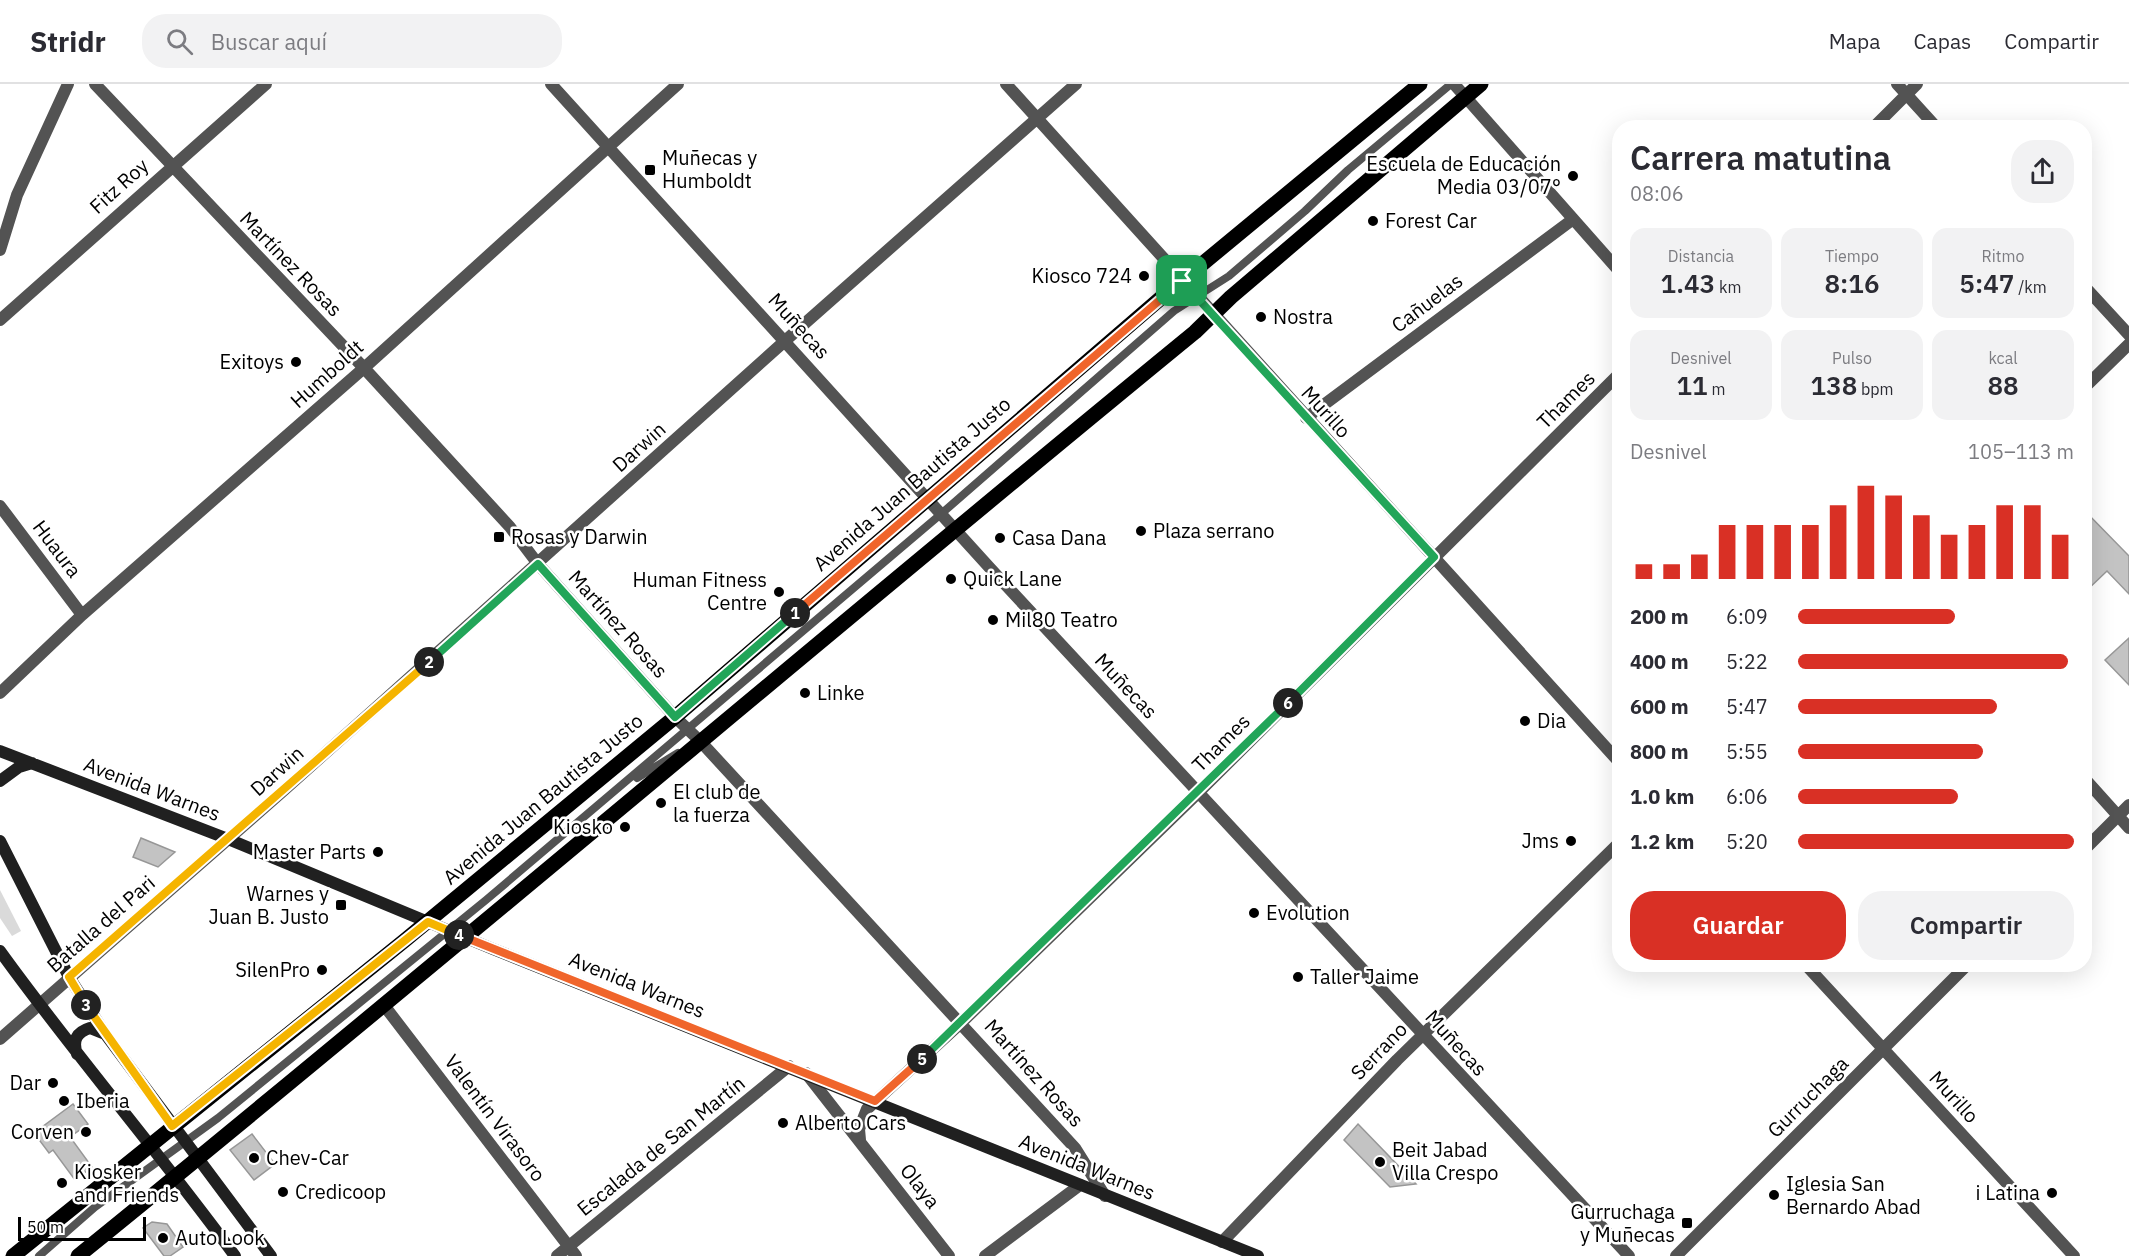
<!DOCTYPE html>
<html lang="es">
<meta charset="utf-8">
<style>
body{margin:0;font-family:"IBM Plex Sans",sans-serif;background:#f2f2f3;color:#2b2b33;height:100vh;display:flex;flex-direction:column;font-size:22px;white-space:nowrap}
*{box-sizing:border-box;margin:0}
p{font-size:20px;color:#7c7c81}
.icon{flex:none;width:33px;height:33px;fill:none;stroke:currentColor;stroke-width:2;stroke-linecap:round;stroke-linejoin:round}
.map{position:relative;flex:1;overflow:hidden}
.details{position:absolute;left:1612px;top:36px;width:480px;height:852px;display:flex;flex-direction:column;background:#fff;border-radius:24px;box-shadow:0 6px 24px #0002}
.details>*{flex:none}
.scale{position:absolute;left:18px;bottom:15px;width:128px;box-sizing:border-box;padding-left:6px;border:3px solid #000;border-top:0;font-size:16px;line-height:21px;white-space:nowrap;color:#000;-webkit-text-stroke:4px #fff;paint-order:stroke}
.pin{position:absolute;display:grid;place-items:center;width:51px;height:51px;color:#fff;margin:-26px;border-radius:12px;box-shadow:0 3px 9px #0006}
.km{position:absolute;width:30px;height:30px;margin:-15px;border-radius:50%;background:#222;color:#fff;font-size:16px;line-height:30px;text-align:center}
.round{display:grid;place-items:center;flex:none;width:63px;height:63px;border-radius:24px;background:#f2f2f3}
.headline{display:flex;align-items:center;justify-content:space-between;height:102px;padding:0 18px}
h1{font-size:33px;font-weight:600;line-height:45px}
.figures{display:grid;grid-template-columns:repeat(3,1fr);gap:9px;height:102px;padding:6px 18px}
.figures div{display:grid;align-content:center;border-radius:15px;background:#f2f2f3;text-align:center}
.figures b{font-size:26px;font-weight:600}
.figures small{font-size:16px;font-weight:400}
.figures p{font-size:16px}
.chart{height:168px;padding:12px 18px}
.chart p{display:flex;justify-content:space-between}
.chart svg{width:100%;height:108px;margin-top:6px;stroke:#d93025;stroke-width:6}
.action{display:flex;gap:12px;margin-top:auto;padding:12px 18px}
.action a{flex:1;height:69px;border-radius:24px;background:#d93025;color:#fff;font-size:24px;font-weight:600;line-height:69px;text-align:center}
.action a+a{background:#f2f2f3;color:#2b2b33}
ul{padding:0 18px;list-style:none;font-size:20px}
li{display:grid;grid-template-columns:96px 72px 1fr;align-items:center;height:45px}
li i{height:15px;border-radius:8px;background:#d93025}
header{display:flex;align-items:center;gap:36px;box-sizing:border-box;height:84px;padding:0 30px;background:#fff;border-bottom:2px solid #e1e1e2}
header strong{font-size:28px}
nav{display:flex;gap:33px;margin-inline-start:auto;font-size:21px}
.search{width:420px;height:54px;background:#f2f2f3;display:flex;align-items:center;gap:15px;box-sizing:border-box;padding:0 21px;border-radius:24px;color:#7c7c81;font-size:22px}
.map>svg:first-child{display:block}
</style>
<header>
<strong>Stridr</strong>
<div class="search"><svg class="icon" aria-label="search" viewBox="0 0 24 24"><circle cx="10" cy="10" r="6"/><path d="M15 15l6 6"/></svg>Buscar aquí</div>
<nav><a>Mapa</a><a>Capas</a><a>Compartir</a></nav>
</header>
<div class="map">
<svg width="2129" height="1172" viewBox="0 0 2129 1172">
<rect width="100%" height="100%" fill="#fff"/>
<path fill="#dadada" d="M0,806L21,847L12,852L0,834Z"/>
<path fill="#c3c3c3" stroke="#979797" stroke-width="1.5" d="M2085,427L2129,472V510L2107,487L2085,508Z
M2129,554V601L2105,576Z
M141,754L175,768L158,783L133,773Z
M73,1020L88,1040L70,1053L92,1083L75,1096L53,1066L49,1069L34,1049Z
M1358,1040L1416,1100L1390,1103L1344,1056Z
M252,1050L275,1080L254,1096L230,1066Z
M152,1138L167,1140L183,1163L170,1172H164L143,1144Z"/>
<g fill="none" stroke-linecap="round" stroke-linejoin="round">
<path stroke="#535353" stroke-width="8" d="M637,694L678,669
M39,1172L95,1123L218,1034L486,816L941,430L1174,227L1229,192L1305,127L1348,86L1451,0"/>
<path stroke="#535353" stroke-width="12" d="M95,0L364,284L510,443L538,480L675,633L701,658L1075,1064L1105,1112
M551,0L989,483L1629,1172
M1006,0L1620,679
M1454,0L1620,188
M1897,0L1937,44
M1873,44L1917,0
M0,166L17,111L68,0
M2085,203L2129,251
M0,236L266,0
M2085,303L2129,260
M1306,334L1572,136
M0,422L82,531
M0,609L82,531L364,284L678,0
M2085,695L2129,744
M2085,765L2129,721
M1805,880L2074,1172
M383,920L576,1172
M0,955L283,707L786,256L1076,0
M806,989L949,1172
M860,1056L859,1045L867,1025L962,938L1198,709L1620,289
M1222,1158L1397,976L1620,758
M557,1172L789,982
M985,1172L1080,1101
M1676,1172L1968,880"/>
<path stroke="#202020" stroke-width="12" d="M0,667L228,755L493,865L1258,1172
M0,697L19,683L32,679
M0,757L69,893L106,951L271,1172
M0,867C75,971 159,1068 235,1172
M77,970C72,956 77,948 90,944L105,950"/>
<path stroke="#000" stroke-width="15" d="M13,1172L404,857L675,633L1161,214L1420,0
M78,1172C453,868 821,554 1195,248L1231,213L1481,0"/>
</g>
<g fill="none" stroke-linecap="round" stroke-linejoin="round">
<g stroke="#fff" stroke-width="12">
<path id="split-1" d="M795,529L1182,197"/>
</g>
<g stroke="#fff" stroke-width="12">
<path id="split-2" d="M429,578L538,480L675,633L795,529"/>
</g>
<g stroke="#fff" stroke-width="12">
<path id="split-3" d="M86,921L69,893L429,578"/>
</g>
<g stroke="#fff" stroke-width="12">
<path id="split-4" d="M86,921L172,1042L428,838L459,851"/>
</g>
<g stroke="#fff" stroke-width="12">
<path id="split-5" d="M459,851L875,1017L922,975"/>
</g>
<g stroke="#fff" stroke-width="12">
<path id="split-6" d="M922,975L1288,619"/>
</g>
<g stroke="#fff" stroke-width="12">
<path id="split-7" d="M1182,197L1434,473L1288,619"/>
</g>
<use href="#split-1" stroke="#f0652b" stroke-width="8"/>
<use href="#split-2" stroke="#22a559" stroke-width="8"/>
<use href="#split-3" stroke="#f5b400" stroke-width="8"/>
<use href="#split-4" stroke="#f5b400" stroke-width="8"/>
<use href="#split-5" stroke="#f0652b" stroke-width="8"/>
<use href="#split-6" stroke="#22a559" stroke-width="8"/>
<use href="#split-7" stroke="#22a559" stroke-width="8"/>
</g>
<g fill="#000" stroke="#fff" stroke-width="2">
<rect x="644" y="80" width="12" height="12" rx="3"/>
<circle cx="1573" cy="92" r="6"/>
<circle cx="1373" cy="137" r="6"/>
<circle cx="1144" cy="192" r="6"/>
<circle cx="1261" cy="233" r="6"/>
<circle cx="296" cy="278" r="6"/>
<circle cx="1141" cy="447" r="6"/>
<rect x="493" y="447" width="12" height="12" rx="3"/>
<circle cx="1000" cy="454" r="6"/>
<circle cx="951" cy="495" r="6"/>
<circle cx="779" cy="508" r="6"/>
<circle cx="993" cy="536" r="6"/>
<circle cx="805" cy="609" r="6"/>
<circle cx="1525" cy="637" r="6"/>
<circle cx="661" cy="719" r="6"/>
<circle cx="625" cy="743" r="6"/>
<circle cx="1571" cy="757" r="6"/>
<circle cx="378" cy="768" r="6"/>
<rect x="335" y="815" width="12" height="12" rx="3"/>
<circle cx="1254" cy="829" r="6"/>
<circle cx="322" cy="886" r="6"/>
<circle cx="1298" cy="893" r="6"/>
<circle cx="53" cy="999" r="6"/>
<circle cx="64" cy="1017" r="6"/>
<circle cx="783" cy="1039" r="6"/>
<circle cx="86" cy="1048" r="6"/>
<circle cx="254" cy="1074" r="6"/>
<circle cx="1380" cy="1078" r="6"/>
<circle cx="62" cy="1099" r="6"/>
<circle cx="283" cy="1108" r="6"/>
<circle cx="2052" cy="1109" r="6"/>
<circle cx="1774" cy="1111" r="6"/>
<rect x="1681" y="1133" width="12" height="12" rx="3"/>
<circle cx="163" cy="1154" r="6"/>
</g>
<g text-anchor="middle" stroke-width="5" stroke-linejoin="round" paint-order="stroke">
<g font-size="20" fill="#000" stroke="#fff" text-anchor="start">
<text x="662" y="81">Muñecas y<tspan x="662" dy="23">Humboldt</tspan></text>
<text x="1561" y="87" text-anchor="end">Escuela de Educación<tspan x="1561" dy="23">Media 03/07°</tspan></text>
<text x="1385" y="144">Forest Car</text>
<text x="1132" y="199" text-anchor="end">Kiosco 724</text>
<text x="1273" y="240">Nostra</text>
<text x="284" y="285" text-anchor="end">Exitoys</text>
<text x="1153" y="454">Plaza serrano</text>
<text x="511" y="460">Rosas y Darwin</text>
<text x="1012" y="461">Casa Dana</text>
<text x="963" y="502">Quick Lane</text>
<text x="767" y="503" text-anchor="end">Human Fitness<tspan x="767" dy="23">Centre</tspan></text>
<text x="1005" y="543">Mil80 Teatro</text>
<text x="817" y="616">Linke</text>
<text x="1537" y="644">Dia</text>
<text x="673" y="715">El club de<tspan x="673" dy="23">la fuerza</tspan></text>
<text x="613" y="750" text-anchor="end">Kiosko</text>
<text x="1559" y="764" text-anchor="end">Jms</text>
<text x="366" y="775" text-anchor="end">Master Parts</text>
<text x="329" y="817" text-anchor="end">Warnes y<tspan x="329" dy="23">Juan B. Justo</tspan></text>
<text x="1266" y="836">Evolution</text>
<text x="310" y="893" text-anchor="end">SilenPro</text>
<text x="1310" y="900">Taller Jaime</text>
<text x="41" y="1006" text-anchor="end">Dar</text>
<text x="76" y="1024">Iberia</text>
<text x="795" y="1046">Alberto Cars</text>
<text x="74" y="1055" text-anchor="end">Corven</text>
<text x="1392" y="1073">Beit Jabad<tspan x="1392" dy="23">Villa Crespo</tspan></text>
<text x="266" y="1081">Chev-Car</text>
<text x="74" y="1095">Kiosker<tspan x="74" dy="23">and Friends</tspan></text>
<text x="1786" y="1107">Iglesia San<tspan x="1786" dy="23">Bernardo Abad</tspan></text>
<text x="295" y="1115">Credicoop</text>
<text x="2040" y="1116" text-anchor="end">i Latina</text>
<text x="1675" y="1135" text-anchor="end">Gurruchaga<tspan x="1675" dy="23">y Muñecas</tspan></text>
<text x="175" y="1161">Auto Look</text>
</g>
<g font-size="20" fill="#000" stroke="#fff">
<text transform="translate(119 102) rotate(-42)" y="7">Fitz Roy</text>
<text transform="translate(291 180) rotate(46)" y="7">Martínez Rosas</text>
<text transform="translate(1427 219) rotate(-37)" y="7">Cañuelas</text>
<text transform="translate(799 242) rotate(48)" y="7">Muñecas</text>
<text transform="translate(327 290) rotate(-42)" y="7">Humboldt</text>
<text transform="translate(1566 316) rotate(-45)" y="7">Thames</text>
<text transform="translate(1326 328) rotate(48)" y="7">Murillo</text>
<text transform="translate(639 363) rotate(-42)" y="7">Darwin</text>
<text transform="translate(912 400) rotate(-41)" y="7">Avenida Juan Bautista Justo</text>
<text transform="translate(57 465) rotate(53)" y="7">Huaura</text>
<text transform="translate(618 540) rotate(48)" y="7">Martínez Rosas</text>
<text transform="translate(1126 602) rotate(47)" y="7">Muñecas</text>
<text transform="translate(1221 659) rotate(-45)" y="7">Thames</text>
<text transform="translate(277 687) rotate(-42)" y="7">Darwin</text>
<text transform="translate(152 705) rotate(21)" y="7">Avenida Warnes</text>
<text transform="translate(543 715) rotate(-40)" y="7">Avenida Juan Bautista Justo</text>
<text transform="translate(101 840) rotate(-41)" y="7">Batalla del Pari</text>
<text transform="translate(637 901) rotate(22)" y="7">Avenida Warnes</text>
<text transform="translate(1456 959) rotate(48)" y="7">Muñecas</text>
<text transform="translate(1379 967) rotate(-46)" y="7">Serrano</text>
<text transform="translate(1034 989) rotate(48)" y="7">Martínez Rosas</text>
<text transform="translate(1808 1013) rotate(-45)" y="7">Gurruchaga</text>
<text transform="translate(1954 1013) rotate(48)" y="7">Murillo</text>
<text transform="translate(495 1034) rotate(53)" y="7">Valentín Virasoro</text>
<text transform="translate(661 1062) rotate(-39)" y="7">Escalada de San Martín</text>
<text transform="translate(1087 1083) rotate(22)" y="7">Avenida Warnes</text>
<text transform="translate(920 1102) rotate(52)" y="7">Olaya</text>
</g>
</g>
</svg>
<div class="scale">50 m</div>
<div class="pin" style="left:1182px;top:197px;background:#1e9e55"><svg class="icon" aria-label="arrive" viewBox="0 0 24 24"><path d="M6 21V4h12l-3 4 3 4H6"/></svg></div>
<b class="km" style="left:795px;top:529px">1</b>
<b class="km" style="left:429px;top:578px">2</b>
<b class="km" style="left:86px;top:921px">3</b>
<b class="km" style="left:459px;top:851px">4</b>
<b class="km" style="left:922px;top:975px">5</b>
<b class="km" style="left:1288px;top:619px">6</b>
<section class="details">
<div class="headline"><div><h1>Carrera matutina</h1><p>08:06</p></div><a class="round"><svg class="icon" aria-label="share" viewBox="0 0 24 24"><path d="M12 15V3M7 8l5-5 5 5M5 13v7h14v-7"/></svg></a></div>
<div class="figures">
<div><p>Distancia</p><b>1.43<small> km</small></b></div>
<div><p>Tiempo</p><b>8:16</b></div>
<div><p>Ritmo</p><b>5:47<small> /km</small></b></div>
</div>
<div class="figures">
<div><p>Desnivel</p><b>11<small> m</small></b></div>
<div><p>Pulso</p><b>138<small> bpm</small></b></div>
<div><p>kcal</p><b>88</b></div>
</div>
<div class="chart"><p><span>Desnivel</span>105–113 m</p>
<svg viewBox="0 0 160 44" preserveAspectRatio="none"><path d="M5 44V38M15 44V38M25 44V34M35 44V22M45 44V22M55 44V22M65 44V22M75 44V14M85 44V6M95 44V10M105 44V18M115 44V26M125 44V22M135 44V14M145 44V14M155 44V26"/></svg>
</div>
<ul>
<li><b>200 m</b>6:09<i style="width:57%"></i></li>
<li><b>400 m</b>5:22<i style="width:98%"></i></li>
<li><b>600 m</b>5:47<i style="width:72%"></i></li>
<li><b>800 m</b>5:55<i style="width:67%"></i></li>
<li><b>1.0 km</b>6:06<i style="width:58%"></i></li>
<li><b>1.2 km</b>5:20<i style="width:100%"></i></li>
</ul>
<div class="action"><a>Guardar</a><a>Compartir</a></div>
</section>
</div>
